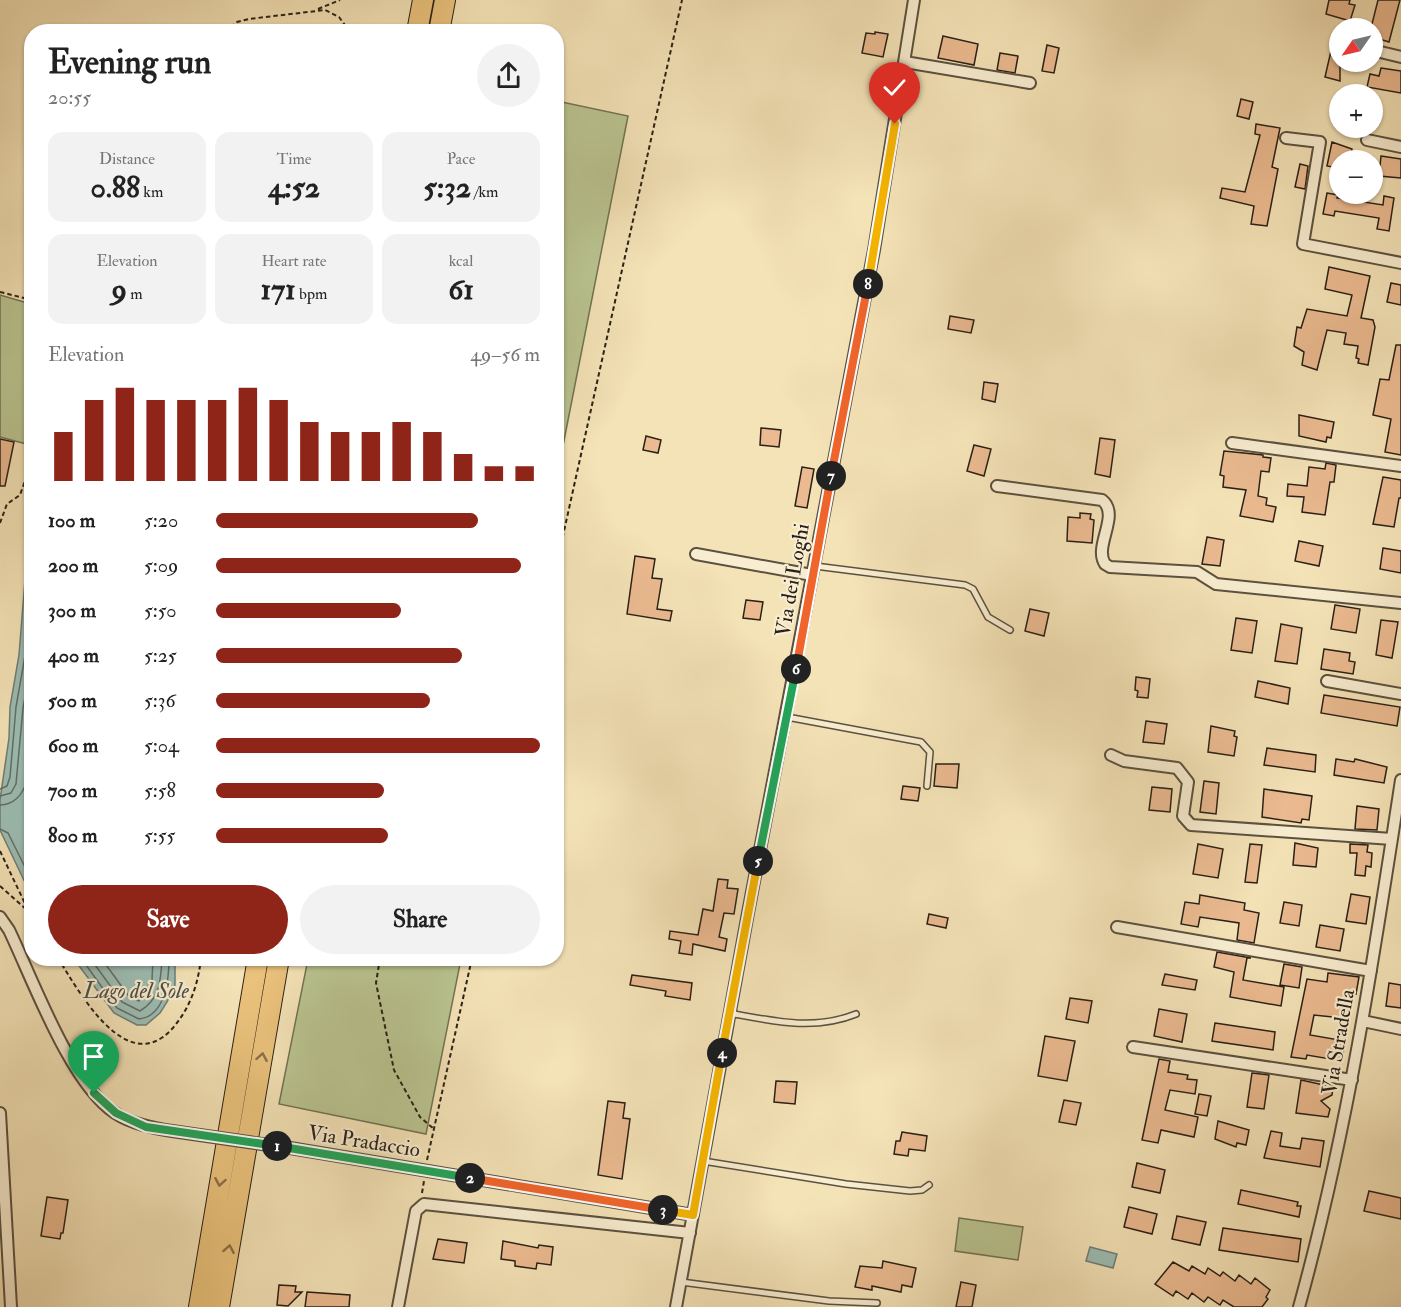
<!DOCTYPE html>
<meta charset="utf-8">
<style>
body{margin:0;font-family:"IM FELL Double Pica",serif;background:#f2f2f2;color:#222;height:100vh;display:flex;flex-direction:column;font-size:22px;white-space:nowrap}
*{box-sizing:border-box;margin:0}
p{font-size:20px;color:#767676}
.icon{flex:none;width:33px;height:33px;fill:none;stroke:currentColor;stroke-width:2;stroke-linecap:round;stroke-linejoin:round}
.map{position:relative;flex:1;overflow:hidden}
.sheet{position:absolute;left:24px;top:24px;width:540px;height:942px;display:flex;flex-direction:column;background:#fff;border-radius:24px;box-shadow:0 2px 4px #0004}
.sheet>*{flex:none}
.needle{width:39px;rotate:236deg}
.controls{position:absolute;left:1329px;top:18px;display:grid;gap:12px}
.controls a{display:grid;place-items:center;width:54px;height:54px;border-radius:50%;background:#fff;box-shadow:0 2px 4px #0004;font-size:30px}
.pin{position:absolute;display:grid;place-items:center;width:51px;height:51px;color:#fff;margin:-62px -26px;border-radius:50% 50% 50% 0;rotate:-45deg;box-shadow:0 0 6px #0007}
.pin .icon{rotate:45deg}
.km{position:absolute;width:30px;height:30px;margin:-15px;border-radius:50%;background:#222;color:#fff;font-size:16px;line-height:30px;text-align:center}
.round{display:grid;place-items:center;flex:none;width:63px;height:63px;border-radius:32px;background:#f2f2f2}
.summary{display:flex;align-items:center;justify-content:space-between;height:102px;padding:0 24px}
h1{font-size:33px;font-weight:700;line-height:45px}
.metrics{display:grid;grid-template-columns:repeat(3,1fr);gap:9px;height:102px;padding:6px 24px}
.metrics div{display:grid;align-content:center;border-radius:15px;background:#f2f2f2;text-align:center}
.metrics b{font-size:30px;font-weight:700}
.metrics small{font-size:16px;font-weight:400}
.metrics p{font-size:16px}
.chart{height:168px;padding:12px 24px}
.chart p{display:flex;justify-content:space-between}
.chart svg{width:100%;height:108px;margin-top:6px;stroke:#8f2418;stroke-width:6}
.primary-button{display:flex;gap:12px;margin-top:auto;padding:12px 24px}
.primary-button a{flex:1;height:69px;border-radius:36px;background:#8f2418;color:#fff;font-size:24px;font-weight:700;line-height:69px;text-align:center}
.primary-button a+a{background:#f2f2f2;color:#222}
ul{padding:0 24px;list-style:none;font-size:20px}
li{display:grid;grid-template-columns:96px 72px 1fr;align-items:center;height:45px}
li i{height:15px;border-radius:8px;background:#8f2418}
.map>svg:first-child{display:block}
</style>
<div class="map">
<svg width="1401" height="1307" viewBox="0 0 1401 1307">
<rect width="100%" height="100%" fill="#f4e3b7"/>
<filter id="stains"><feTurbulence type="fractalNoise" baseFrequency=".00333" numOctaves="4"/><feColorMatrix values="0 0 0 0 .2 0 0 0 0 .09 0 0 0 0 .02 0 0 0 .5 -.17"/></filter>
<radialGradient id="worn" r=".72"><stop offset=".6" stop-color="#630" stop-opacity="0"/><stop offset="1" stop-color="#630" stop-opacity=".3"/></radialGradient>
<path fill="#b9c490" stroke="#727254" stroke-width="1.5" d="M557,101L628,116L557,476L556,101Z
M0,295L31,304L30,445L0,437Z
M308,959H461L426,1134L279,1104Z
M959,1218L1023,1227L1018,1260L955,1251Z"/>
<path fill="#9cbdb4" stroke="#6e7e75" stroke-width="1.5" d="M31,505V895L0,830V800L9,738L10,707L19,655Z
M74,959H175V985L167,1002L160,1013L146,1025H137L114,1013Z
M1090,1247L1117,1254L1113,1268L1086,1261Z"/>
<g fill="none" stroke-linecap="round" stroke-linejoin="round">
<path stroke="#636e66" stroke-width="1.5" d="M0,789L7,786L10,777L16,707L25,656L32,561
M0,796L11,793L16,784L23,708L32,661
M0,805C34,804 31,752 32,727
M0,829L8,833L32,881
M81,958L117,1008L139,1019C166,1016 169,978 169,958
M90,958L122,1002L140,1011C160,999 161,980 162,958
M101,958L128,995L139,1001L152,980L153,958"/>
</g>
<path fill="#ebba90" stroke="#2a2017" stroke-width="1.5" d="M1329,0H1350L1349,4L1355,5L1350,21L1326,14Z
M1378,0H1400L1389,42L1373,37L1375,28H1371Z
M875,32L888,34L883,57L862,53L866,33L875,34Z
M943,36L978,44L974,65L938,58Z
M1047,45L1059,48L1054,73L1042,71Z
M1331,51L1340,53V81L1325,77Z
M1000,53L1018,56L1015,73L997,70Z
M1381,68L1401,71V93L1367,87L1370,74L1379,76Z
M1241,99L1253,102L1249,119L1237,116Z
M1256,124L1280,128L1272,167L1278,169L1267,226L1251,224L1254,206L1220,198L1222,188L1245,192L1260,135L1255,134Z
M1332,142L1352,149L1350,160H1340L1338,168L1327,166Z
M1381,156L1401,159V178L1379,176Z
M1300,164L1308,166L1305,189L1295,187Z
M1327,193L1338,195L1337,198L1383,205L1384,196L1394,198L1389,231L1377,229L1379,218L1335,211L1334,216L1323,214Z
M1329,267L1370,276L1361,318L1373,320L1375,327L1368,365L1358,363L1359,359L1356,358L1358,346L1344,344L1346,333L1327,330L1317,370L1302,365L1304,352L1294,346L1297,327L1301,328L1307,309L1347,316L1352,295L1325,289Z
M1391,283L1401,285V305L1387,302Z
M950,316L974,320L971,333L948,329Z
M1396,345H1401V455L1385,452L1391,419L1373,415L1380,379L1389,380Z
M984,382L998,384L995,402L982,399Z
M1299,415L1334,422L1331,438L1327,437L1326,442L1299,436Z
M761,428L781,430L779,447L760,445Z
M646,436L661,440L658,453L643,450Z
M1100,438L1115,440L1110,477L1095,474Z
M0,439L14,442L5,486H0Z
M974,445L991,449L984,476L967,471Z
M1224,451L1263,455V457L1271,458L1269,472L1261,471L1258,496L1267,498L1266,505L1276,507L1273,522L1240,516L1246,490L1223,487L1224,476L1220,475Z
M1326,463L1336,465L1334,482H1330L1325,515L1302,512L1304,497L1287,496L1288,484L1307,486L1309,467L1325,469Z
M802,467L814,469L807,508L795,506Z
M1383,477L1401,480V498H1399L1394,527L1373,524Z
M1080,513L1091,514L1090,519L1094,520L1092,543L1067,541L1068,517L1080,518Z
M1207,537L1224,540L1220,566L1202,564Z
M1299,541L1323,546L1319,566L1295,561Z
M1383,548L1401,551V573L1380,569Z
M635,556L655,559L652,578L662,579L657,609L672,611L670,621L627,614Z
M746,600L763,602L760,620L743,618Z
M1335,605L1360,609L1356,633L1331,629Z
M1030,609L1049,613L1044,636L1025,631Z
M1236,618L1257,621L1252,653L1231,650Z
M1381,620L1398,622L1392,658L1376,655Z
M1281,624L1302,628L1297,664L1275,661Z
M1324,649L1350,653L1349,661L1355,662L1353,674L1321,669Z
M1136,677L1150,679L1148,698L1137,697L1138,691L1135,690Z
M1258,681L1290,688L1288,704L1255,697Z
M1324,695L1400,707L1397,726L1321,713Z
M1146,721L1167,724L1164,744L1143,742Z
M1211,726L1235,731L1234,736L1237,737L1234,756L1208,752Z
M1267,748L1316,755L1315,772L1264,765Z
M1336,759L1354,762L1355,759L1387,767L1384,783L1334,775Z
M936,764H959L957,788L934,786Z
M1204,781L1219,783L1216,814L1200,812Z
M903,786L920,788L918,801L901,799Z
M1152,787L1172,789L1170,812L1149,810Z
M1264,789L1312,796L1309,820L1302,819L1301,823L1262,817Z
M1357,806L1379,809L1377,830L1355,829Z
M1295,843L1318,848L1316,867L1293,865Z
M1198,844L1223,849L1218,878L1193,874Z
M1250,844L1262,845L1257,883L1245,882Z
M1350,844L1368,845L1367,852L1372,853L1371,867L1366,866L1365,876L1355,875L1357,853H1350Z
M718,879L728,880L727,888L738,889L734,914L724,913L719,937L727,939L725,951L693,944L692,955L679,953L681,941L669,939L670,931L698,935L703,909L713,911Z
M1351,894L1370,897L1366,924L1346,921Z
M1200,895L1245,903L1244,910L1259,913L1254,943L1237,940L1239,923L1200,917L1198,927L1181,924L1185,902L1199,904Z
M1284,902L1302,905L1299,926L1280,923Z
M929,914L948,918L946,928L927,924Z
M1320,925L1344,929L1340,951L1316,947Z
M1217,952L1251,958H1247L1243,980L1284,987L1281,1006L1230,997L1234,972L1214,967Z
M1284,964L1302,967L1299,988L1280,985Z
M1328,973L1359,977L1356,994L1346,992L1342,1018L1314,1015L1310,1035L1345,1041L1342,1061L1307,1055L1306,1059L1291,1057L1307,979L1327,982Z
M1165,974L1197,980L1195,990L1162,985Z
M632,975L692,983L690,1000L665,996L666,991L630,985Z
M1389,983L1401,985V1008L1386,1006Z
M1070,998L1092,1001L1088,1023L1066,1019Z
M1159,1009L1187,1014L1182,1042L1154,1036Z
M1215,1023L1275,1032L1273,1050L1212,1041Z
M1045,1036L1075,1041L1067,1081L1038,1076Z
M1159,1059L1170,1061L1168,1072L1188,1075L1187,1079L1197,1080L1195,1094L1170,1090L1165,1110L1198,1117L1194,1137L1161,1130L1158,1143L1142,1140Z
M1252,1073L1269,1075L1264,1109L1247,1107Z
M1301,1080L1333,1087L1332,1095L1321,1101L1330,1109L1328,1117L1296,1113Z
M776,1081L797,1082L795,1104L774,1102Z
M1199,1094L1211,1096L1207,1116L1195,1114Z
M1064,1100L1081,1103L1076,1125L1059,1122Z
M608,1101L625,1103L623,1118L630,1119L622,1179L598,1175Z
M1218,1121L1249,1130L1246,1145L1237,1143L1236,1147L1215,1139Z
M1271,1131L1282,1133L1280,1146L1300,1149L1302,1138L1324,1141L1320,1167L1264,1158Z
M902,1132L927,1136L925,1151L909,1149L908,1156L894,1154L896,1141H900Z
M1137,1163L1165,1170L1160,1193L1132,1187Z
M1241,1190L1298,1202L1297,1206H1301L1299,1217L1238,1204Z
M1369,1191L1401,1198V1219L1364,1211Z
M47,1197L68,1200L63,1233H61L60,1239L41,1236Z
M1129,1207L1157,1214L1152,1234L1124,1227Z
M1177,1216L1206,1222L1200,1245L1172,1239Z
M1223,1228L1301,1239L1298,1262L1219,1250Z
M438,1239L467,1243L464,1263L433,1259Z
M503,1241L538,1248L539,1245L553,1247L551,1265L537,1263L536,1269L515,1266V1261L501,1259Z
M883,1261L916,1268L912,1287L902,1285L901,1292L872,1286V1290L855,1287L860,1266L882,1268Z
M1173,1262L1189,1271L1192,1266L1205,1274L1208,1268L1220,1276L1223,1272L1235,1281L1239,1275L1251,1284L1255,1278L1270,1290L1266,1297L1268,1299L1262,1307H1234L1223,1300L1220,1305L1208,1297L1204,1302L1192,1293L1188,1299L1176,1291L1173,1296L1155,1284Z
M961,1282L976,1285L972,1307H956Z
M279,1285L296,1286L295,1292H302L288,1306L277,1305Z
M307,1292L350,1295L349,1307H305Z"/>
<g fill="none" stroke-linecap="round" stroke-linejoin="round">
<g stroke="#5c513f" stroke-width="8">
<path id="service" d="M815,566L965,585L973,589L988,617L1010,630
M787,717L921,742L930,752L927,786
M729,1013C773,1021 814,1031 856,1014
M703,1161L846,1184L910,1191L922,1190L929,1185
M681,1282L829,1301L877,1303"/>
</g>
<g stroke="#5c513f" stroke-width="14">
<path id="minor" d="M1372,50L1401,57
M905,62L1030,83
M1286,138L1320,142L1303,244L1401,263
M1367,140L1401,147
M1232,443L1401,466
M997,486L1102,500C1121,515 1093,546 1105,564L1110,567L1197,572L1216,584L1401,603
M696,554L812,575
M1327,681L1401,694
M1111,755L1124,761L1177,768L1188,782L1183,816L1191,825L1392,839
M0,917L9,930C33,980 70,1083 115,1113C132,1124 153,1128 172,1131
M1117,927L1371,971
M1363,1021L1401,1029
M1133,1047L1352,1080
M0,1113L11,1307
M290,1148L693,1215
M398,1307L416,1211L424,1204L690,1233
M676,1307L748,913L874,250L914,0
M1299,1307C1347,1134 1374,957 1401,780"/>
</g>
<g stroke="#2a2017" stroke-width="22">
<path id="motorway" d="M417,32L423,0
M439,32L445,0
M199,1307L258,958
M219,1307L279,958"/>
</g>
<path stroke="#2a2017" stroke-width="2" stroke-dasharray="4.5 3" stroke-linecap="butt" d="M318,9L340,0
M225,32L237,22L249,19L325,10L339,17L350,32
M0,292L32,300
M0,523L7,504L20,495L32,461
M556,567L682,0
M0,851L30,914
M0,886L27,910
M58,958C79,992 126,1077 171,1030C190,1009 198,985 201,958
M380,958L376,983L394,1070L420,1117L434,1129
M427,1160L472,958
M422,1193L424,1181"/>
<use href="#service" stroke="#f8edd0" stroke-width="5"/>
<use href="#minor" stroke="#f8edd0" stroke-width="10"/>
<use href="#motorway" stroke="#eac27c" stroke-width="20"/>
<g stroke="#5c513f" stroke-width="14" stroke-linecap="butt">
<path id="minor-bridge" d="M172,1131L290,1148"/>
</g>
<use href="#minor-bridge" stroke="#f8edd0" stroke-width="10"/>
</g>
<defs><path id="oneway-chevron" d="M-2-3.5L2.5 0L-2 3.5" fill="none" stroke-width="1.6" stroke-linecap="round" stroke-linejoin="round" transform="scale(1.5)"/></defs>
<g stroke="#8a714a">
<use href="#oneway-chevron" transform="translate(262 1057) rotate(-80)"/>
<use href="#oneway-chevron" transform="translate(220 1182) rotate(100)"/>
<use href="#oneway-chevron" transform="translate(229 1249) rotate(-80)"/>
</g>
<g fill="none" stroke-linecap="round" stroke-linejoin="round">
<g stroke="#fff" stroke-width="12">
<path id="split-1" d="M94,1093L116,1113L146,1127L277,1146"/>
</g>
<g stroke="#fff" stroke-width="12">
<path id="split-2" d="M277,1146L470,1178"/>
</g>
<g stroke="#fff" stroke-width="12">
<path id="split-3" d="M470,1178L663,1210"/>
</g>
<g stroke="#fff" stroke-width="12">
<path id="split-4" d="M663,1210L693,1215L722,1053"/>
</g>
<g stroke="#fff" stroke-width="12">
<path id="split-5" d="M722,1053L758,861"/>
</g>
<g stroke="#fff" stroke-width="12">
<path id="split-6" d="M758,861L796,669"/>
</g>
<g stroke="#fff" stroke-width="12">
<path id="split-7" d="M796,669L831,476"/>
</g>
<g stroke="#fff" stroke-width="12">
<path id="split-8" d="M831,476L868,284"/>
</g>
<g stroke="#fff" stroke-width="12">
<path id="split-9" d="M868,284L895,124"/>
</g>
<use href="#split-1" stroke="#22a559" stroke-width="8"/>
<use href="#split-2" stroke="#22a559" stroke-width="8"/>
<use href="#split-3" stroke="#f0652b" stroke-width="8"/>
<use href="#split-4" stroke="#f5b400" stroke-width="8"/>
<use href="#split-5" stroke="#f5b400" stroke-width="8"/>
<use href="#split-6" stroke="#22a559" stroke-width="8"/>
<use href="#split-7" stroke="#f0652b" stroke-width="8"/>
<use href="#split-8" stroke="#f0652b" stroke-width="8"/>
<use href="#split-9" stroke="#f5b400" stroke-width="8"/>
</g>
<g text-anchor="middle" stroke-width="4.5" stroke-linejoin="round" paint-order="stroke">
<g font-size="21" fill="#2a2017" stroke="#f8edd0">
<text transform="translate(792 580) rotate(-80)" y="7">Via dei Loghi</text>
<text transform="translate(1338 1042) rotate(-80)" y="7">Via Stradella</text>
<text transform="translate(364 1141) rotate(9)" y="7">Via Pradaccio</text>
</g>
<g font-size="22" font-style="italic" fill="#4c4f46" stroke="#f8edd0">
<text x="136" y="998">Lago del Sole</text>
</g>
</g>
<rect width="100%" height="100%" filter="url(#stains)"/>
<rect width="100%" height="100%" fill="url(#worn)"/>
</svg>
<div class="controls">
<a><svg class="needle" viewBox="-14 -14 28 28"><path d="M0-13l5 13h-10z" fill="#e53935"/><path d="M0 13l5-13h-10z" fill="#767676"/></svg></a>
<a>+</a>
<a>−</a>
</div>
<div class="pin" style="left:94px;top:1093px;background:#1e9e55"><svg class="icon" aria-label="arrive" viewBox="0 0 24 24"><path d="M6 21V4h12l-3 4 3 4H6"/></svg></div>
<div class="pin" style="left:895px;top:124px;background:#d93025"><svg class="icon" aria-label="check" viewBox="0 0 24 24"><path d="M5 12l5 5 9-10"/></svg></div>
<b class="km" style="left:277px;top:1146px">1</b>
<b class="km" style="left:470px;top:1178px">2</b>
<b class="km" style="left:663px;top:1210px">3</b>
<b class="km" style="left:722px;top:1053px">4</b>
<b class="km" style="left:758px;top:861px">5</b>
<b class="km" style="left:796px;top:669px">6</b>
<b class="km" style="left:831px;top:476px">7</b>
<b class="km" style="left:868px;top:284px">8</b>
<section class="sheet">
<div class="summary"><div><h1>Evening run</h1><p>20:55</p></div><a class="round"><svg class="icon" aria-label="share" viewBox="0 0 24 24"><path d="M12 15V3M7 8l5-5 5 5M5 13v7h14v-7"/></svg></a></div>
<div class="metrics">
<div><p>Distance</p><b>0.88<small> km</small></b></div>
<div><p>Time</p><b>4:52</b></div>
<div><p>Pace</p><b>5:32<small> /km</small></b></div>
</div>
<div class="metrics">
<div><p>Elevation</p><b>9<small> m</small></b></div>
<div><p>Heart rate</p><b>171<small> bpm</small></b></div>
<div><p>kcal</p><b>61</b></div>
</div>
<div class="chart"><p><span>Elevation</span>49–56 m</p>
<svg viewBox="0 0 160 44" preserveAspectRatio="none"><path d="M5 44V24M15 44V11M25 44V6M35 44V11M45 44V11M55 44V11M65 44V6M75 44V11M85 44V20M95 44V24M105 44V24M115 44V20M125 44V24M135 44V33M145 44V38M155 44V38"/></svg>
</div>
<ul>
<li><b>100 m</b>5:20<i style="width:81%"></i></li>
<li><b>200 m</b>5:09<i style="width:94%"></i></li>
<li><b>300 m</b>5:50<i style="width:57%"></i></li>
<li><b>400 m</b>5:25<i style="width:76%"></i></li>
<li><b>500 m</b>5:36<i style="width:66%"></i></li>
<li><b>600 m</b>5:04<i style="width:100%"></i></li>
<li><b>700 m</b>5:58<i style="width:52%"></i></li>
<li><b>800 m</b>5:55<i style="width:53%"></i></li>
</ul>
<div class="primary-button"><a>Save</a><a>Share</a></div>
</section>
</div>
